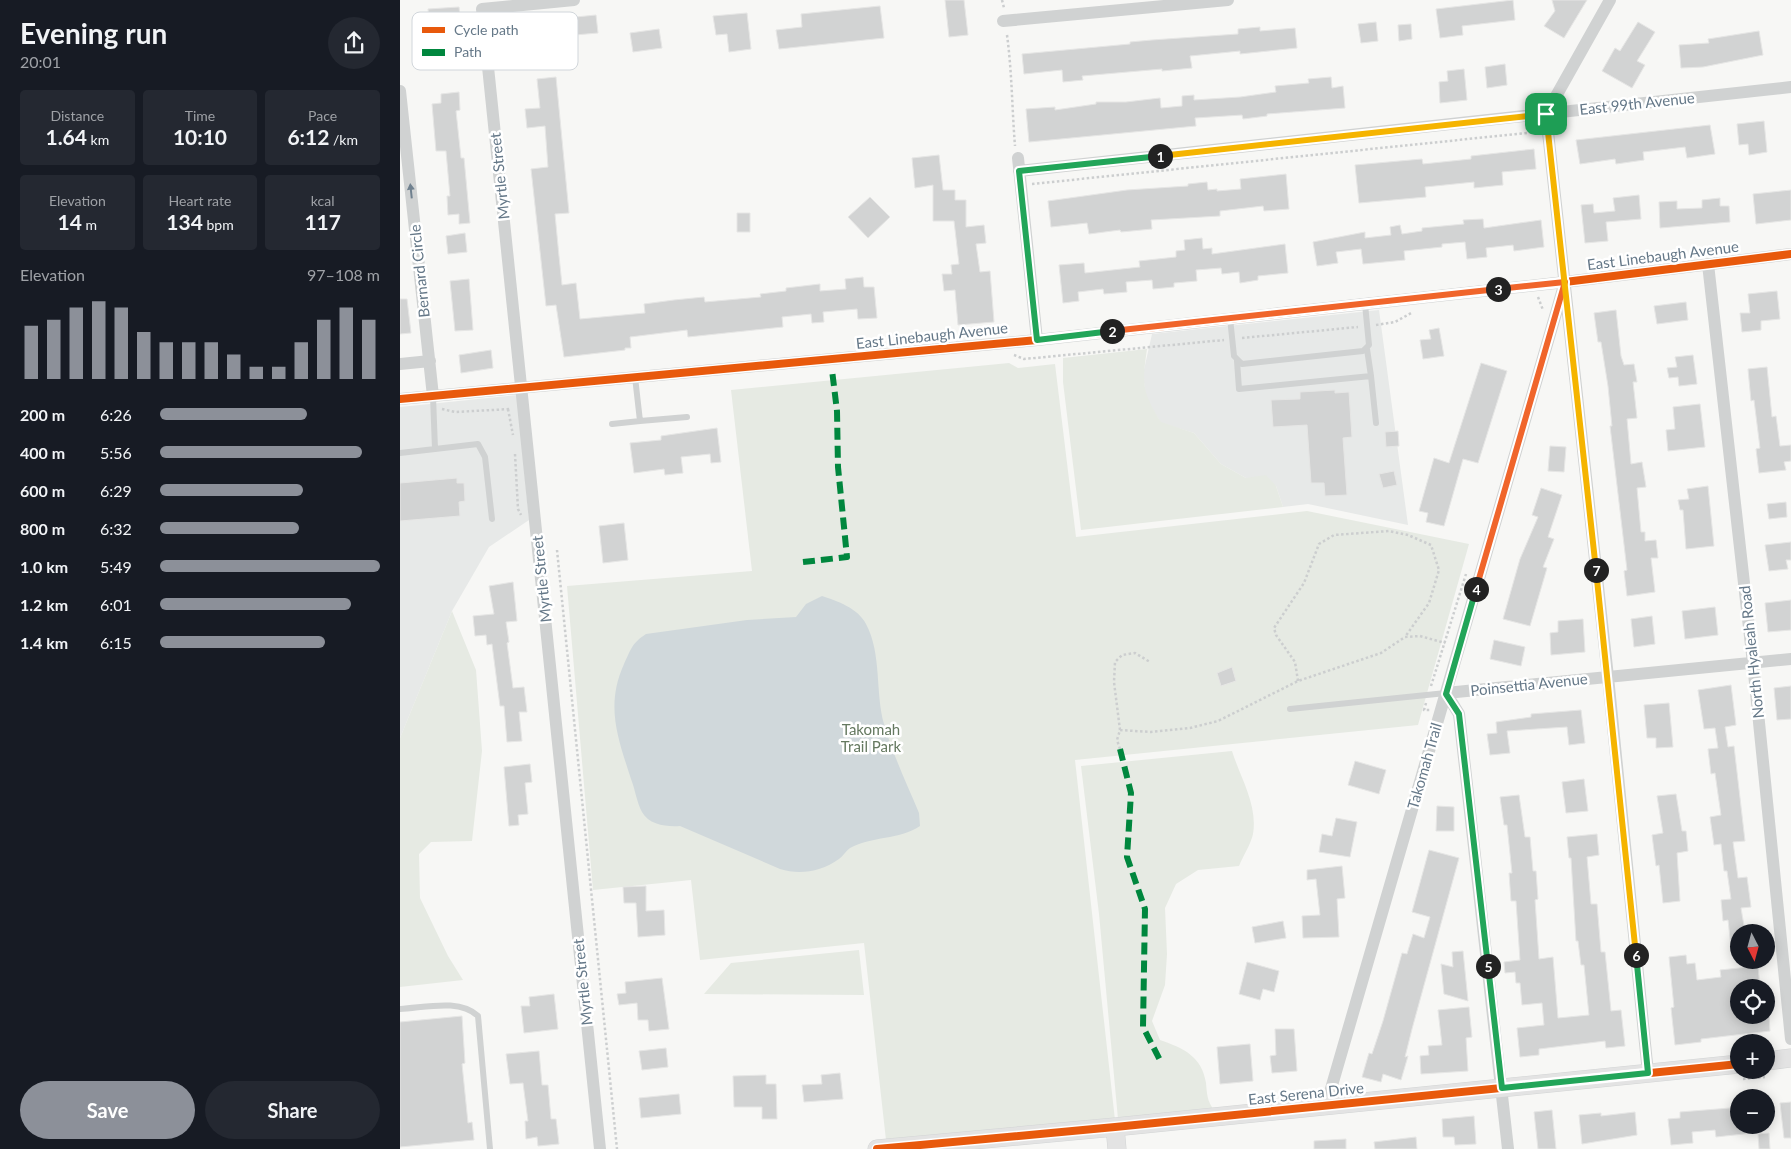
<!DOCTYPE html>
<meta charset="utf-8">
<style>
body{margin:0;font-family:Lato,sans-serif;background:#242831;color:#f1f3f6;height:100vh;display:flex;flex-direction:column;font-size:19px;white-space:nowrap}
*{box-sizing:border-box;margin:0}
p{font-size:16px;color:#9ea1a6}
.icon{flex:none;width:28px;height:28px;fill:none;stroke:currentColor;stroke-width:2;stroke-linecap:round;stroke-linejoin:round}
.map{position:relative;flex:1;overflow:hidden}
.sheet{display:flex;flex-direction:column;background:#171b24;width:400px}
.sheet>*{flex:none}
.needle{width:32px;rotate:174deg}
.tools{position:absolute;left:1330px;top:924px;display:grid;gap:10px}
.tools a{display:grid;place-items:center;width:45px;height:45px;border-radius:50%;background:#171b24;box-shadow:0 2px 12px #0003;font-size:25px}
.pin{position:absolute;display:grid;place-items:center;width:42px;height:42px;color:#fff;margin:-21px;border-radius:10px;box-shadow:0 2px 8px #0006}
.km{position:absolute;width:25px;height:25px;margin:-12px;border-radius:50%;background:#222;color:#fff;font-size:14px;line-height:25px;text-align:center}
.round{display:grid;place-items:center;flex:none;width:52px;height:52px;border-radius:26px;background:#242831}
.headline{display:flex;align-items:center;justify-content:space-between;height:85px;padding:0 20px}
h1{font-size:28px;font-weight:700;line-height:38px}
.figures{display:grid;grid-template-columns:repeat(3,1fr);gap:8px;height:85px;padding:5px 20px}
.figures div{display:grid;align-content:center;border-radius:5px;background:#242831;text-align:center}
.figures b{font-size:21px;font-weight:700}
.figures small{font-size:14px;font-weight:400}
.figures p{font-size:14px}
.chart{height:140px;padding:10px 20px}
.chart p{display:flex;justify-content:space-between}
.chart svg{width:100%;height:90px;margin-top:5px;stroke:#8c9099;stroke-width:6}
.button{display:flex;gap:10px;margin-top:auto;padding:10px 20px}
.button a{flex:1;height:58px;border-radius:30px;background:#8c9099;color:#fff;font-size:20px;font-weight:700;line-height:58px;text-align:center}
.button a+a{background:#242831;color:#f1f3f6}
ul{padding:0 20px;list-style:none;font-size:16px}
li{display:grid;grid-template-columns:80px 60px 1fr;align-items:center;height:38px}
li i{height:12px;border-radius:6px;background:#8c9099}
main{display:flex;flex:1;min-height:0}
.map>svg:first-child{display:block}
</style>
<main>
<section class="sheet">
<div class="headline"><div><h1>Evening run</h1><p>20:01</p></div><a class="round"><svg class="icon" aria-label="share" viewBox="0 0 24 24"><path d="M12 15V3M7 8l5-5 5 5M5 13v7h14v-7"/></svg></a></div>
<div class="figures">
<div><p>Distance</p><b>1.64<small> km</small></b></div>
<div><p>Time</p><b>10:10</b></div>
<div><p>Pace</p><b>6:12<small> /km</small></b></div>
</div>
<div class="figures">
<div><p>Elevation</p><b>14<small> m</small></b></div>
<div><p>Heart rate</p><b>134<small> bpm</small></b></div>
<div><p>kcal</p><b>117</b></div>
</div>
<div class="chart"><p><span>Elevation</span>97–108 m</p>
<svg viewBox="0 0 160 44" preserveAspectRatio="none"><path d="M5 44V18M15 44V15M25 44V9M35 44V6M45 44V9M55 44V21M65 44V26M75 44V26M85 44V26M95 44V32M105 44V38M115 44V38M125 44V26M135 44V15M145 44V9M155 44V15"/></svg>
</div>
<ul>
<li><b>200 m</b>6:26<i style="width:67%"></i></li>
<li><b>400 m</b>5:56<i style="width:92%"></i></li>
<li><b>600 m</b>6:29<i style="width:65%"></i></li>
<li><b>800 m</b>6:32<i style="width:63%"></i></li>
<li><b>1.0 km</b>5:49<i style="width:100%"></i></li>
<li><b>1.2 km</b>6:01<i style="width:87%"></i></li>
<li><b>1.4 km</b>6:15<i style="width:75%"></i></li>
</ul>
<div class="button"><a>Save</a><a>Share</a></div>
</section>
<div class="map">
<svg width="1391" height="1149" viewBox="0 0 1391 1149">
<rect width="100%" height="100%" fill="#f7f7f5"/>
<path fill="#e7e9e8" d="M979,310L1008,525L908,504L883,507L876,486L846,478L821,464L794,433L761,423L746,399L743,374L752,334Z
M117,395L129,520L89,547L52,611L0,738V407Z"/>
<path fill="#e6eae3" d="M747,349C742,384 742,392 761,422L794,433L821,464L846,478L866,475L876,486L883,507L681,530L663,382V358Z
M609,363L618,368L655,364L676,537L907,511L1069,544L1018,725L675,760L715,1120L486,1140L464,943L300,960L291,880L193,890L167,586L352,571L331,390Z
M52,611L76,670L82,751L72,841L31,842L19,854L20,898L48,956L63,980L0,987V738Z
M832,751C840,777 858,805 853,834C851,844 843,856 839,866L798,870L776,884L765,908L767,954L765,985L752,1021L760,1040C783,1048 802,1056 806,1083C807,1094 807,1101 814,1110L718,1119L699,914L681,766Z
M459,950L464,995L304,994L331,963Z"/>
<path fill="#d0d8db" d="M422,596C437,601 458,608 466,624C482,654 475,692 484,724C493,755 507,784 519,813L520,826C499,840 472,836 450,848C446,851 443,856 439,859C421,872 399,875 380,869L280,826C267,827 249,825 242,812C237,803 235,789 231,779C218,738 205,706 224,664C231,649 232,643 246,634L347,620L396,617L406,604Z"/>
<path fill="#d2d3d3" stroke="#e6e6e5" d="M545,0H564L568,35L549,37Z
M1113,0L1115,20L1062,26L1063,35L1040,38L1036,9Z
M1152,0H1187L1164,38L1144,26L1155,11Z
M480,6L484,38L379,49L376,30L402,27L401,14Z
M59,7L62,36L31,39L30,29L19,30L18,20L29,19L28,9Z
M347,13L351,49L329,52L327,34L316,35L313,16Z
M196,15L198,33L163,36L165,52L119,57L116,23Z
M976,22L978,41L961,43L958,24Z
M1238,22L1255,32L1237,61L1245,65L1232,88L1202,71L1215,48L1220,51Z
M1011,24L1012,39L999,41L998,25Z
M860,27V31L895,28L897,48L840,54V51L790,56L792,68L762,71V69L682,76L683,80L663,82L662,70L624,74L622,54L730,44V42L752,40L838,34V29Z
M259,29L262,48L233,52L230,33Z
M1359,31L1363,55L1303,67L1281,68L1279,45L1309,43L1308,39Z
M1105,64L1107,85L1087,88L1085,67Z
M1064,69L1067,100L1040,103L1039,82L1048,81L1047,71Z
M156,77L169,213L155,214L159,256L162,285L176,283L180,319L245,313L244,304L274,300L304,297L305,302L361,297L360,294L386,291V288L420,284V291L446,289L445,279L463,277L464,287H474L477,318L458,319L457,309L423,312L424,322L412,323L411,314L382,317L383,327L288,337L287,330L230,337L231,348H225V350L164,357L156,305L146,306L131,169L148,167L145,126L127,128L125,109L140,108L137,79Z
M931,77L932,88L943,86L945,108L867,114V116L843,119L842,115L795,118L796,126L629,142L626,109L655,107V110L696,104V102H726L760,98L761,108L782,106V96L794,95V100L840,97L876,92L875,86L909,83L908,79Z
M59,92L60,110L56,111L61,158H64L70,223L59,224V214L48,215L47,196H50L46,151H36L32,104L41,103V94Z
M1364,121L1367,152L1349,155L1348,144L1339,145L1337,124Z
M1310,125L1315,154L1287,158L1285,147L1243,152L1244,160L1216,164L1215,159L1180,164L1176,140Z
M1134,149L1136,169L1102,172L1103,185L1074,188V182L1025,187L1026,197L959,203L955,165L1022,159L1023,164L1071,159V156Z
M539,155L543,190H555V200H566V227L584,225L586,243L576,244L580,272L590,271L594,322L558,325L555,290L544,291L542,274H552L551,265L559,264L554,221H533V185L515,188L512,158Z
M886,174L889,209L864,211L863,206L820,211V216L751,220L752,229L721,232L720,230L689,234L687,223L651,227L648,201L727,190L788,186V184L807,182L808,190L817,189V191L841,189L840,179Z
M1391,190V220L1356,224L1353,194Z
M1239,195L1241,219L1206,222L1208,241L1185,243L1181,205L1193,204L1194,213L1215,211L1213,198Z
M470,197L490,217L468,238L448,217Z
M1320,198V206H1329L1330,222L1260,228L1259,202L1277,201V209L1302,208V200Z
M337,213H350V232H337Z
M1083,219L1084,228L1141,220L1144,247L1114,251L1113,245L1086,248L1087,257L1067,259L1065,242L1042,244V247L1004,251L1005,260L963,264L961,249L936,252L938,263L917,266L913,242L965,232V238L991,235L990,227L1000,225L1002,234L1022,231V228L1064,224L1063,220Z
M65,233L67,252L48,254L46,236Z
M802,238L803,249L812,248V254L885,244L888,273L858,276V280L840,283L839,272L822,274L821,268L796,270L797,281L774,283V287L753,289L752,280L726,282L727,292L704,294L703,289L678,292L679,301L663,303L659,265L684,263L685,273L740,267L739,261L776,257V251L785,250L784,240Z
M69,279L73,330L55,331L50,281Z
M1377,291L1380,319L1361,321V330L1342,332L1340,313H1350L1348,294Z
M0,299H7L11,333L0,334Z
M1286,302L1288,320L1257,324L1254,306Z
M1216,310L1221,356L1224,365L1234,364L1237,382H1233L1237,418L1227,419L1231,464L1242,462L1246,487L1237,488L1241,532H1245V541L1256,540L1258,558H1251L1255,592L1227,596L1224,571L1227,570L1210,426H1212L1208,386L1201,342H1198L1194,313Z
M1039,328L1044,356L1023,359L1020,340L1031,339L1029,330Z
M91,350L93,368L61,373L59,355Z
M1293,355L1297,384L1279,386L1278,377L1269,378L1267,368L1277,367L1275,357Z
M1081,363L1107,371L1078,463L1063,459L1044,526L1026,522L1028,513L1019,511L1034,458L1049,463Z
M1367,367L1372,417L1376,416L1380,446L1391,445V461L1384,462L1386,470L1359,473L1356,449L1360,448L1354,400L1351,401L1348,369Z
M935,390V393L949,392L952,437L943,438L947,495L925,496L924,483H911L907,425L873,427L871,400L900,399V392Z
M1300,404L1305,447L1268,451L1266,430L1275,429L1273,407Z
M317,428L321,462L311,463L310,454L281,457L283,473L265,475L264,469L234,473L230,443L261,440V436Z
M998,431L999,446L986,447L985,432Z
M1150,446L1166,447L1164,472L1148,471Z
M994,471L997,485L983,488L979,474Z
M57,478V483H64L65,501L59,502L60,516L0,521V483Z
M1308,486L1314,546L1286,549L1283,510H1280L1278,500L1289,499L1287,489Z
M1141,488L1162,495L1148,537L1154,539L1143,567L1147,568L1130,626L1103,619L1120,559L1138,517L1132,515Z
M1386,502L1387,517L1369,519L1367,504Z
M224,523L228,560L203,563L199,526Z
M1391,542V560H1386L1388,569L1369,571L1365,545Z
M113,582L117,621L106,622L109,642L107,643L113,688L124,687L127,712H119L122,741L107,742L104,706H100L92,644L87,645L86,635L75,636L73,616L94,614L89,586Z
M1391,600V630L1368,632L1365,603Z
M1315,607L1318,635L1285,639L1282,611Z
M1252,616L1255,644L1234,647L1231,619Z
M1183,619L1185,652L1151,655L1150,633L1158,632V621Z
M1094,640L1125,647L1121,666L1090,659Z
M832,667L836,681L821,686L817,673Z
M1331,685L1336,725L1325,727L1328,747L1334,746L1345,841L1333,842L1338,878L1347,877L1351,907L1341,908L1345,932H1339V956H1332L1328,920L1323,921L1321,900L1331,899L1327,871H1324L1321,844L1314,845L1310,817L1321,815L1315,773L1311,774L1308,749L1318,748L1315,728L1304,729L1298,690Z
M1391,686V719L1377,720L1374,688Z
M1269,703L1273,747L1256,748V738H1247L1244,705Z
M1181,710L1185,743L1169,745L1167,727L1107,731L1110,753L1090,755L1087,734L1097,733L1096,722L1131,717V714Z
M955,761L986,770L979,794L948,785Z
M130,764L132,782L125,783L128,814L118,815L119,825L109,826L104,767Z
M1184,779L1188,811L1166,813L1162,782Z
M1276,794L1282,831H1286L1288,851L1277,853L1280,901L1263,903L1259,865L1256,866L1252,835L1263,833L1257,796Z
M1119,795L1125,837H1130L1133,871H1136L1138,899L1135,900L1139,959L1153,957L1158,1018L1189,1015L1184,965H1181L1178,941H1176L1171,858H1169L1167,837L1197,834L1199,855L1187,857L1191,904H1197L1201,952H1205L1211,1011L1221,1010L1225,1046L1206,1048L1205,1041L1139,1049V1055L1120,1057L1117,1028L1144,1025L1142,1003L1122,1005L1120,983H1116L1115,972L1105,973L1104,962L1120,960L1116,901H1111L1109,873H1112L1107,825H1104L1100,797Z
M1037,806L1054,807V831H1036Z
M936,818L957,822L950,857L919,852L922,834L932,836Z
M1029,850L1059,858L1012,1029L1005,1057L1008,1056L1001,1080L983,1074L981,1082L962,1077L969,1053L972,1054L983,1021L1002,953L1007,954L1013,934L1024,938L1030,917L1012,912Z
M942,866L945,898L937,899L939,937L903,938L902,916L920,915L916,879L907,880V870Z
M246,886V911L264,910L265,935L238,937L236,903H224L223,887Z
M883,921L886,938L855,943L852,927Z
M1063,951L1068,1001L1044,994L1041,964L1053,967L1052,952Z
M1286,955L1287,964L1295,963L1297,980L1321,977L1320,970L1358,966L1360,988H1339V1015H1369L1370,1031L1301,1039V1042L1275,1045L1271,1008L1274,1007L1269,957Z
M847,962L879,971L874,992L863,989L860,1000L839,994Z
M262,978L269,1029L249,1031L248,1020H238L237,1003L219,1005L217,994L226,993L225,982Z
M154,994L158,1029L124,1033L121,1006H130L129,997Z
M1069,1007L1072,1037L1066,1038L1068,1071L1021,1074L1020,1056L1029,1055L1028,1046L1042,1045L1038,1010Z
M62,1016L65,1063L62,1064L68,1123L72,1122L74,1140L0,1147V1022Z
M875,1029H894L897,1071L872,1073L870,1056L876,1055Z
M850,1044L853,1081L820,1084L817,1047Z
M266,1048L268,1067L242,1070L239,1051Z
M139,1051L142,1085H148L151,1119H156L159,1144L138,1146L137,1137L126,1139L125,1121H128L123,1083L110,1084L106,1054Z
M440,1073L443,1099L404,1102L402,1085L422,1084L421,1075Z
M366,1075V1084H376L377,1119H362V1107H334L333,1076Z
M279,1094L281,1114L241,1118L239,1098Z
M1391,1102V1138H1384L1380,1103Z
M1330,1108L1331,1117L1339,1116V1125H1361L1362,1132L1316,1137L1315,1130L1292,1132L1293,1143L1271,1145L1268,1119L1280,1118V1112Z
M1152,1110L1156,1149H1138L1134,1112Z
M1235,1112L1237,1135L1182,1144L1179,1115L1201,1113V1116Z
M1074,1116L1076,1144L1055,1145L1054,1137H1043L1042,1119Z
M1369,1133L1370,1149H1359L1358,1134Z
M1016,1137L1017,1149H975L974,1142Z
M946,1139V1149H914V1141Z"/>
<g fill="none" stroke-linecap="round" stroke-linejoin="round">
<g stroke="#d3d5d5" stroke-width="19">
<path id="secondary" d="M1366,1061L1391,1058
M715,1127L717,1149
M477,1149L715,1127L1339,1064"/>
</g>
<path stroke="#cccecf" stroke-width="2.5" stroke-dasharray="2.5 2.5" stroke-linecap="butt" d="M602,0L604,8
M607,35C612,72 612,109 615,146
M632,184L1136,132
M1138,297L1143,310
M976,325L995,322L1013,312
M842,338L958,327
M614,355L624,359L824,340
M42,409L55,412L111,409
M108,409L113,435
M115,454L118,509L121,515
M157,550L217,1149
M898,681L895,662L876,635L874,628L904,583L919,544L934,535L989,531L1008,535L1031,545L1039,570L1029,603L1005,637
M1031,686L1066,574
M1026,703L1024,710H1030
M720,730L714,682L715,662L722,655L735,653L750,662
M720,749L717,740L720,730L751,732L790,728L818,721L898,681L981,653L1005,637L1020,636L1045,643
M1343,1079L1365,1077"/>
<path stroke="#d0d2d2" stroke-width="6" d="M830,318L834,356L842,364L963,351L969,345L965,304
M967,349L971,376
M837,361L839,389L971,376L976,423
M235,377L240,421L287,417
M212,424L240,421
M35,449L78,444L85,457L92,519
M0,453L35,449L33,396
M890,709L1046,693
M0,1009C24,1008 59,998 78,1016L90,1149"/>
<path stroke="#d0d2d2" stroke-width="12" d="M174,0L82,9L200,1149
M1210,0L1146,114L1208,677L1248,1073
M603,21L828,0
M0,91L33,396
M618,158L637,340
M619,171L1391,87
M1308,264L1353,663L1391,1039
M0,364L30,361
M0,399L637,340L1165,282L1391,254
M926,1106L1163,289
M1108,1149L1059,714L1046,693L1391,659"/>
<use href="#secondary" stroke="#e3e3e3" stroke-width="18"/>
<path stroke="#00873e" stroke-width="6" stroke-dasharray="12 6" stroke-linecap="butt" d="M403,562L447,557L438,467L437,411L432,370
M720,749L731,793L727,857L745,909L743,1027L761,1062"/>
<g stroke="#fff" stroke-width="11">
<path id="cycleway" d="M0,399L637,340L1165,282L1391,254
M477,1149L715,1127L1339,1064"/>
</g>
<use href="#cycleway" stroke="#e8590c" stroke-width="8"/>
</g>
<defs><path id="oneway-solid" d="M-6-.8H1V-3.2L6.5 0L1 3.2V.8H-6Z" transform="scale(1.25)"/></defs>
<use fill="#70818f" href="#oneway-solid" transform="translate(11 191) rotate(-96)"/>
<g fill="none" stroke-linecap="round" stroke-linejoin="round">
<g stroke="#fff" stroke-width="10">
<path id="split-1" d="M760,156L1146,114"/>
</g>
<g stroke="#fff" stroke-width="10">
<path id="split-2" d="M712,331L637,340L619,171L760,156"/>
</g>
<g stroke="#fff" stroke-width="10">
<path id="split-3" d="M712,331L1098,289"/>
</g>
<g stroke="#fff" stroke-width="10">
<path id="split-4" d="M1076,589L1165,282L1098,289"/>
</g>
<g stroke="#fff" stroke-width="10">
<path id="split-5" d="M1076,589L1046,694L1059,714L1088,966"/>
</g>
<g stroke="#fff" stroke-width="10">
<path id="split-6" d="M1088,966L1102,1088L1248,1073L1236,955"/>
</g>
<g stroke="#fff" stroke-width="10">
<path id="split-7" d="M1196,570L1236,955"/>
</g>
<g stroke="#fff" stroke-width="10">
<path id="split-8" d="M1146,114L1196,570"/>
</g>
<use href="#split-1" stroke="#f5b400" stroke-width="6"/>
<use href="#split-2" stroke="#22a559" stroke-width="6"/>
<use href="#split-3" stroke="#f0652b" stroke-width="6"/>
<use href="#split-4" stroke="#f0652b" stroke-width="6"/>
<use href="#split-5" stroke="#22a559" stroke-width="6"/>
<use href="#split-6" stroke="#22a559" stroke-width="6"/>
<use href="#split-7" stroke="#f5b400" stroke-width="6"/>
<use href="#split-8" stroke="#f5b400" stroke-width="6"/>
</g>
<g text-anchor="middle" stroke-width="5" stroke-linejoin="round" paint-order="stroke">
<g font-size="15" fill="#657888" stroke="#fff">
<text transform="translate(1237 104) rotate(-6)" y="5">East 99th Avenue</text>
<text transform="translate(100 176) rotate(-96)" y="5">Myrtle Street</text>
<text transform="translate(1263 256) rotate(-7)" y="5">East Linebaugh Avenue</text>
<text transform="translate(20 271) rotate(-96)" y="5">Bernard Circle</text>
<text transform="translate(532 336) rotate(-6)" y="5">East Linebaugh Avenue</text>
<text transform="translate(142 579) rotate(-96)" y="5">Myrtle Street</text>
<text transform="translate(1352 652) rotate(-96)" y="5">North Hyaleah Road</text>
<text transform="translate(1129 685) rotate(-6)" y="5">Poinsettia Avenue</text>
<text transform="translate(1025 766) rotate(-74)" y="5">Takomah Trail</text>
<text transform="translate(183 982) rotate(-96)" y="5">Myrtle Street</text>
<text transform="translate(906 1094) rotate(-6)" y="5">East Serena Drive</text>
</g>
<g font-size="15" fill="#657960" stroke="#fff">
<text x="471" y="735">Takomah<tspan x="471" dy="17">Trail Park</tspan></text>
</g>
</g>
<rect x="12" y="12" width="166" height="58" rx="8" fill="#fff" stroke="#d1d6db" stroke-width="1"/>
<rect x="22" y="27" width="23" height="6" fill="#e8590c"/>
<rect x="22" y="49" width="23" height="7" fill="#00873e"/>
<g font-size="14" fill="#657888">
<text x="54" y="35">Cycle path</text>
<text x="54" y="57">Path</text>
</g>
</svg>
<div class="tools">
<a><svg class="needle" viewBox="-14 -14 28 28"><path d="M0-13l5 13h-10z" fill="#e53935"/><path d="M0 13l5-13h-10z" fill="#9ea1a6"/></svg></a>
<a><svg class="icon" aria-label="locate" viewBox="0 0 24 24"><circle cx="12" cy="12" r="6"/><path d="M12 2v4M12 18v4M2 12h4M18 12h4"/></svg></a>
<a>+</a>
<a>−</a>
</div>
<div class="pin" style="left:1146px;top:114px;background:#1e9e55"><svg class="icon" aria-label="arrive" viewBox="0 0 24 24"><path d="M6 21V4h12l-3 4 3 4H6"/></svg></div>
<b class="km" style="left:760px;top:156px">1</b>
<b class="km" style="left:712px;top:331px">2</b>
<b class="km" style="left:1098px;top:289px">3</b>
<b class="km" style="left:1076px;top:589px">4</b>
<b class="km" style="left:1088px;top:966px">5</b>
<b class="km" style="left:1236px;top:955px">6</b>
<b class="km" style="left:1196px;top:570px">7</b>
</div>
</main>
